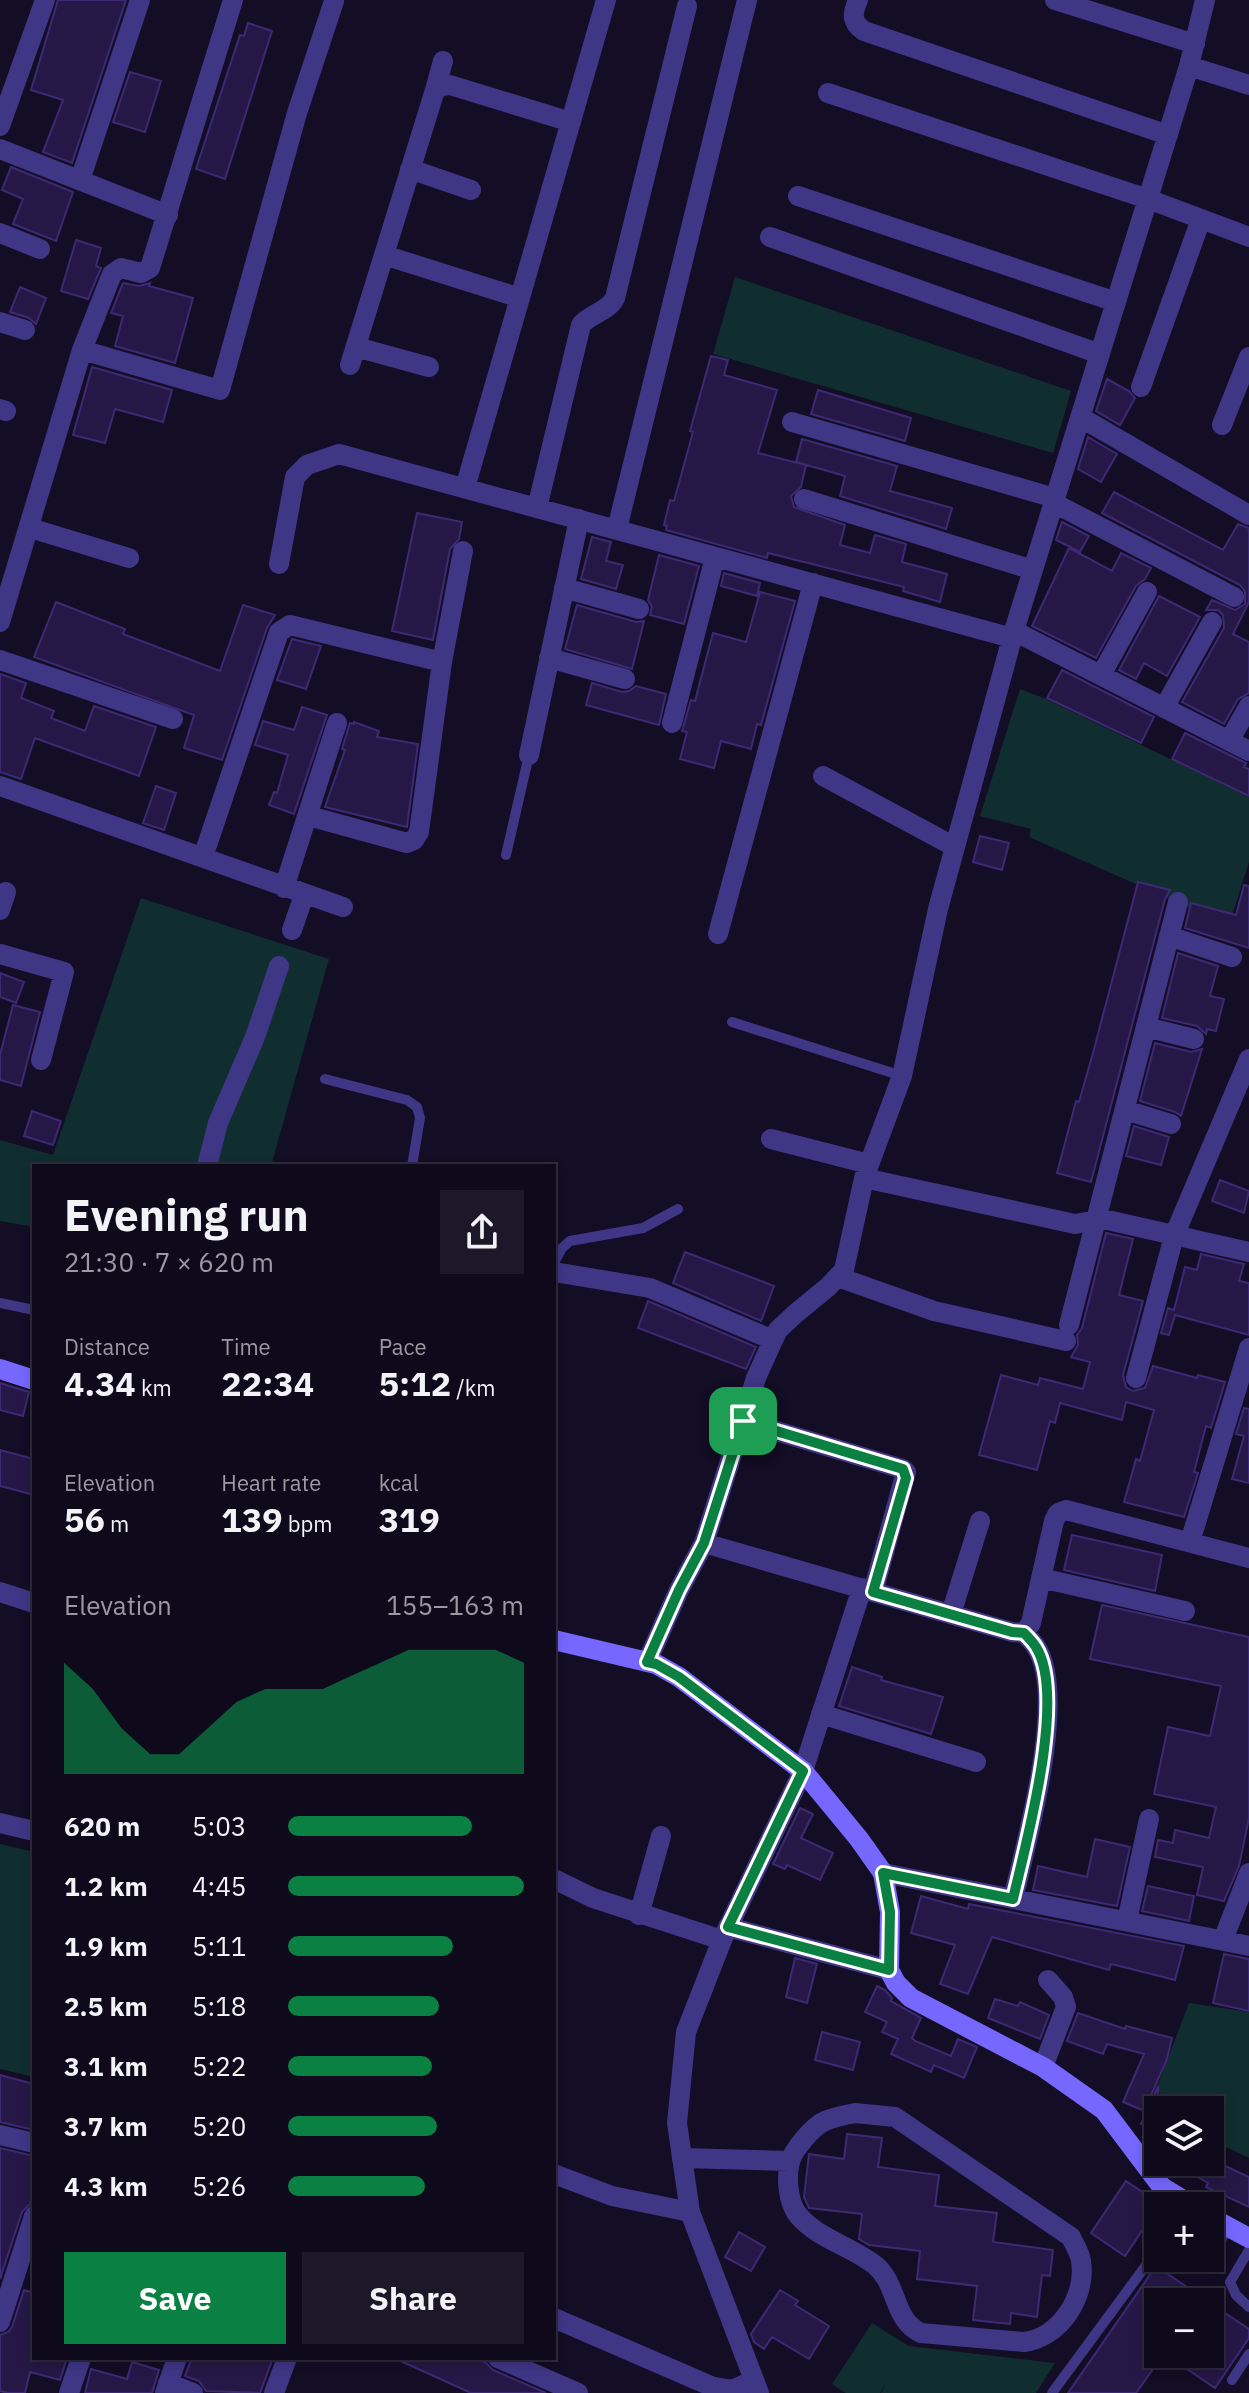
<!DOCTYPE html>
<meta charset="utf-8">
<style>
body{margin:0;font-family:"IBM Plex Sans",sans-serif;background:#1c1829;color:#f1f3f6;height:100vh;display:flex;flex-direction:column;font-size:30px;white-space:nowrap}
*{box-sizing:border-box;margin:0}
p{font-size:26px;color:#9b9aa3}
.icon{flex:none;width:44px;height:44px;fill:none;stroke:currentColor;stroke-width:2;stroke-linecap:round;stroke-linejoin:round}
.map{position:relative;flex:1;overflow:hidden}
.side{position:absolute;left:32px;top:1164px;width:524px;height:1196px;display:flex;flex-direction:column;background:#0e0a1c;border-radius:0px;box-shadow:0 4px 12px #0003,0 0 0 2px #2e2b3b}
.side>*{flex:none}
.buttons{position:absolute;left:1144px;top:2096px;display:grid;gap:16px}
.buttons a{display:grid;place-items:center;width:80px;height:80px;border-radius:0px;background:#0e0a1c;box-shadow:0 4px 12px #0003,0 0 0 2px #2e2b3b;font-size:40px}
.pin{position:absolute;display:grid;place-items:center;width:68px;height:68px;color:#fff;margin:-34px;border-radius:16px;box-shadow:0 4px 12px #0006}
.round{display:grid;place-items:center;flex:none;width:84px;height:84px;border-radius:0px;background:#1c1829}
.overview{display:flex;align-items:center;justify-content:space-between;height:136px;padding:0 32px}
h1{font-size:44px;font-weight:700;line-height:60px}
.figures{display:grid;grid-template-columns:repeat(3,1fr);gap:12px;height:136px;padding:8px 32px}
.figures div{display:grid;align-content:center}
.figures b{font-size:34px;font-weight:700}
.figures small{font-size:22px;font-weight:400}
.figures p{font-size:22px}
.chart{height:224px;padding:16px 32px}
.chart p{display:flex;justify-content:space-between}
.chart svg{width:100%;height:144px;margin-top:8px;fill:#0b8043;opacity:.7}
.button{display:flex;gap:16px;margin-top:auto;padding:16px 32px}
.button a{flex:1;height:92px;border-radius:0px;background:#0b8043;color:#fff;font-size:32px;font-weight:700;line-height:92px;text-align:center}
.button a+a{background:#1c1829;color:#f1f3f6}
ul{padding:0 32px;list-style:none;font-size:26px}
li{display:grid;grid-template-columns:128px 96px 1fr;align-items:center;height:60px}
li i{height:20px;border-radius:10px;background:#0b8043}
.map>svg:first-child{display:block}
</style>
<div class="map">
<svg width="1249" height="2393" viewBox="0 0 1249 2393">
<rect width="100%" height="100%" fill="#130d25"/>
<path fill="#102e2f" d="M735,277L1071,391L1053,453L713,354Z
M1020,689L1046,699L1249,797V862L1229,925L1029,837L1031,829L980,816Z
M141,898L329,959L271,1166H34V1227L0,1221V1140L53,1155Z
M0,1844L34,1852V2077L0,2069Z
M1189,2003L1249,2012V2158L1210,2139V2110H1175L1179,2099L1155,2092Z
M872,2323L909,2346L1055,2363L1036,2393H881L887,2382L880,2393H846L832,2384Z"/>
<path fill="#251846" stroke="#3d2974" stroke-width="2" d="M58,0H126L72,163L43,152L63,100L31,90Z
M248,23L272,31L225,179L196,169L240,35L244,36Z
M130,72L161,81L145,132L113,122Z
M11,167L73,192L56,241L13,224L23,199L2,190Z
M76,240L101,248L96,266L101,268L88,299L61,291Z
M123,283L139,286L150,283L149,286L193,298L175,363L115,346L123,316L111,313Z
M20,287L46,298L36,324L29,318L10,312Z
M711,356L728,360L724,375L777,390L758,453L806,465L801,487L791,496L794,507L845,525L840,545L870,553L875,535L906,544L902,562L947,574L940,602L903,591L904,587L768,553L767,558L666,530L667,526L664,525L670,500L674,501L693,432L690,431Z
M92,367L172,390L163,422L115,409L105,443L73,435Z
M1107,379L1129,391L1135,398L1120,425L1096,411Z
M818,390L911,418L905,441L811,414Z
M1088,437L1117,454L1101,482L1078,469Z
M802,439L897,466L890,491L952,508L946,529L840,496L845,476L796,462Z
M1114,492L1223,550L1238,524L1249,528V602L1233,634L1249,642V693L1238,699L1224,724L1182,702L1224,628L1223,615L1218,610H1206L1212,600L1235,610L1245,604V591L1240,585L1102,513Z
M417,513L462,522L459,539L450,549L433,640L392,631Z
M1062,522L1089,536L1080,552L1056,540Z
M592,537L611,542L606,561L623,565L616,589L581,579Z
M1069,548L1112,571L1121,553L1151,568L1145,579L1136,586L1096,658L1032,626Z
M659,555L699,566L684,624L650,615L652,607L648,600Z
M724,573L760,583L757,596L721,586Z
M760,592L795,601L761,725L757,724L751,749L721,741L714,768L680,759L687,732L682,731L691,700L695,701L713,633L746,642Z
M1159,596L1200,617L1167,676L1144,663L1136,679L1119,670Z
M56,602L125,629L123,634L220,671L243,605L275,615L267,628L222,760L184,748L194,715L34,657Z
M577,605L636,622L644,621L632,669L565,649Z
M292,639L321,646L306,689L277,680Z
M1062,670L1154,717L1141,743L1047,698Z
M0,674L26,683L21,698L54,711L51,718L85,731L94,706L156,727L139,776L35,738L21,779L0,772Z
M592,683L622,692L629,691L636,686L666,694L659,725L586,705Z
M302,707L327,715L294,814L269,805L274,792L277,793L288,755L255,745L263,721L294,730Z
M354,722L379,731L377,737L418,744L407,827L325,807L345,750L342,749L350,723L354,724Z
M1185,733L1246,763L1244,767L1249,769V796L1172,759Z
M156,786L176,793L164,830L143,823Z
M980,836L1009,843L1002,870L973,862Z
M1138,882L1170,890L1165,899L1091,1182L1057,1173L1076,1101L1079,1102L1093,1053Z
M1244,885L1249,886V948L1185,928L1191,903L1236,915Z
M1178,953L1218,966L1210,996L1224,999L1216,1031L1207,1029L1206,1034L1197,1026L1162,1018Z
M0,973L24,982L16,1003L0,997Z
M13,1005L40,1012L21,1086L0,1080V1055Z
M1155,1043L1191,1052L1202,1049L1181,1116L1175,1112L1140,1101Z
M32,1111L61,1121L53,1145L24,1136Z
M1134,1126L1169,1137L1161,1165L1126,1156Z
M1220,1180L1249,1191L1244,1213L1212,1201Z
M1106,1233L1133,1239L1119,1295L1143,1301L1123,1375L1126,1387L1133,1391L1145,1388L1153,1366L1197,1378L1198,1375L1225,1382L1211,1428L1206,1426L1194,1472L1198,1473L1184,1517L1124,1502L1136,1459L1140,1461L1154,1410L1126,1402L1122,1420L1060,1403L1055,1423L1050,1421L1037,1470L979,1455L1001,1375L1038,1385L1040,1378L1083,1389L1090,1362L1071,1357L1078,1345L1077,1335L1082,1328Z
M685,1252L774,1286L761,1321L673,1283Z
M1201,1254L1244,1264L1239,1281L1249,1283V1335L1175,1315L1169,1335L1161,1333L1168,1308L1174,1310L1185,1267L1197,1270Z
M648,1301L756,1347L746,1369L638,1328Z
M0,1383L29,1392L23,1416L0,1410Z
M1244,1408L1249,1409V1483L1232,1479L1244,1436L1236,1434Z
M0,1450L34,1459V1495L0,1486Z
M1072,1535L1162,1555L1155,1591L1064,1570Z
M1102,1605L1249,1637V1818L1239,1866L1224,1901L1197,1895L1203,1867L1155,1857L1158,1840L1173,1843L1175,1830L1209,1838L1216,1807L1154,1794L1168,1727L1210,1736L1221,1686L1090,1659Z
M852,1667L882,1677L881,1680L943,1697L931,1734L839,1706Z
M800,1808L813,1814L801,1838L833,1853L820,1880L787,1865L785,1869L773,1864Z
M1095,1839L1130,1847L1117,1906L1033,1890L1038,1866L1087,1877Z
M1148,1886L1194,1896L1189,1921L1142,1911Z
M921,1896L968,1909L969,1904L1184,1946L1175,1980L1111,1964L1109,1970L992,1937L968,1994L940,1984L955,1945L911,1933Z
M1224,1954L1249,1959V2011L1213,2003Z
M795,1958L817,1964L807,2003L786,1997Z
M877,1986L885,1990L892,1998L891,2001L921,2018L912,2038L915,2041L951,2056L958,2039L977,2047L964,2078L934,2065L931,2072L891,2054L898,2039L882,2032L887,2022L865,2012Z
M995,1999L1018,2006L1020,2002L1049,2015L1040,2039L988,2018Z
M1078,2013L1125,2029L1126,2026L1172,2038L1167,2059L1144,2111L1123,2102L1144,2054L1107,2044L1103,2054L1067,2041Z
M822,2032L860,2042L853,2070L815,2060Z
M0,2075L34,2084V2130L0,2122Z
M1158,2086V2131L1141,2124Z
M847,2134L882,2138L878,2167L939,2175L935,2206L997,2213L993,2242L1053,2250L1050,2276L1042,2275L1037,2317L1011,2313L1010,2324L973,2320L977,2286L917,2279L920,2251L869,2245L859,2239L862,2214L809,2208L804,2197L809,2154L844,2159Z
M0,2148L34,2156V2187L30,2204L22,2212L0,2279Z
M1174,2162H1217L1249,2177V2207L1206,2187L1208,2183Z
M1126,2181L1160,2204L1125,2256L1091,2233Z
M739,2232L765,2247L751,2271L725,2257Z
M1156,2266L1209,2302H1158V2362L1136,2393H1068Z
M24,2290L34,2293V2358H67L60,2380L30,2372L25,2393H8L0,2391V2335L8,2332L12,2327Z
M780,2290L798,2301L795,2305L829,2326L809,2359L772,2337L764,2349L754,2342L751,2334Z
M1210,2303L1249,2329V2338L1215,2388L1165,2354H1210Z
M192,2358H273L260,2393L206,2391L199,2381L185,2376Z
M394,2358H476L486,2363L493,2370L546,2393H471Z
M132,2362L159,2370L152,2393H85L91,2369L127,2379Z"/>
<g fill="none" stroke-linecap="round" stroke-linejoin="round">
<path stroke="#3f3686" stroke-width="10" d="M506,855L529,755
M732,1022L902,1076
M325,1079L407,1100L417,1107L420,1118L412,1166
M554,1263L562,1248L570,1241L643,1228L678,1209
M0,1303L34,1310
M1249,2250L1230,2282L1236,2295L1249,2307
M1190,2258L1207,2264L1228,2228
M1232,2380L1249,2354
M1052,2393L1158,2249"/>
<path stroke="#3f3686" stroke-width="20" d="M858,0C852,14 851,22 864,31L1168,135
M1055,0L1195,44
M1189,66L1249,85
M435,90L443,61
M828,93L1148,199L1249,237
M0,126L45,0
M0,149L168,215
M410,169L471,190
M80,180L140,0
M798,196L1116,302
M0,233L40,249
M770,237L1100,354
M384,255L520,298
M0,322L25,330
M356,347L429,367
M82,350L220,390L297,113L334,1
M350,365L435,90L442,86L450,85L571,122
M1141,387L1201,219
M0,409L6,411
M1080,417L1249,515
M792,422L1055,498
M1222,425L1249,357
M465,488L606,0
M804,499L1033,570
M1054,503L1234,597
M537,508L581,325C591,313 608,312 615,298L687,6
M30,528L129,558
M617,529L747,0
M279,564L295,477L307,465L339,454L1012,638
M564,588L639,609
M0,622L82,350L112,274L121,268L141,273L150,268L233,0
M1014,631L1189,66L1205,0
M549,658L625,679
M0,660L173,719
M1101,675L1147,592
M1164,708L1212,622
M672,723L715,557
M1229,741L1249,706
M529,755L579,519
M823,776L955,847
M0,786L343,907
M309,816L407,843L414,840L419,832L442,662L463,551
M203,857L279,632L290,625L442,662
M284,888L337,723
M0,910L6,892
M292,930L304,895
M718,934L813,583
M1169,936L1232,957
M0,954L64,972L41,1060
M1146,1027L1194,1039
M1125,1110L1171,1124
M771,1139L869,1164
M207,1166L218,1123L255,1037L279,966
M864,1178L1075,1224L1103,1219L1249,1252
M554,1272L650,1288L773,1340
M838,1277L934,1311L1066,1341
M1069,1325L1178,902
M1136,1378L1174,1236L1249,1059
M743,1421L903,1469L906,1472L873,1592
M1190,1542L1249,1348
M704,1543L1012,1632L1024,1633L1031,1623L1054,1521L1058,1513L1066,1510L1249,1558
M1041,1578L1185,1611
M0,1592L34,1603
M951,1614L980,1521
M647,1662L679,1590L704,1543L756,1378L773,1340L778,1330L795,1314L828,1287L844,1270L864,1178L902,1076L938,909L1014,631L1249,751
M821,1714L976,1762
M803,1771L862,1588
M0,1823L34,1831
M883,1873L1249,1946
M554,1879L593,1898L722,1940
M1013,1899C1026,1843 1068,1696 1036,1647C1033,1642 1028,1637 1024,1633
M639,1915L661,1836
M1127,1921L1149,1819
M728,1927L889,1970
M1223,1940L1249,1873
M1043,2067L1066,2007L1063,1997L1048,1980
M855,2113L895,2117L1071,2237C1074,2244 1080,2253 1081,2261C1087,2297 1059,2338 1024,2342L921,2333C892,2319 899,2285 875,2265C851,2246 818,2239 798,2215C788,2203 786,2177 790,2162C793,2150 813,2126 825,2121C834,2117 845,2115 855,2113Z
M0,2135L34,2143
M682,2158L790,2161
M554,2174L612,2196L690,2212
M554,2318L713,2387L732,2390L754,2380
M0,2322L34,2216
M498,2358L578,2393
M168,2383L193,2393
M69,2393L81,2358
M165,2393L177,2358
M274,2393L287,2358"/>
<path stroke="#3f3686" stroke-width="20" d="M759,2393L690,2212L677,2123L686,2032L722,1940L803,1771"/>
<path stroke="#7668ff" stroke-width="20" d="M0,1369L34,1380
M554,1640L656,1664L679,1677L803,1771L859,1839L883,1873L890,1912L889,1970L896,1983L911,1998L1043,2067L1104,2110L1162,2187L1193,2206
M1210,2217L1249,2238"/>
</g>
<g fill="none" stroke-linecap="round" stroke-linejoin="round">
<g stroke="#fff" stroke-width="16">
<path id="route" d="M743,1421L903,1469L906,1478L873,1592L1012,1632L1024,1633C1028,1637 1033,1642 1036,1647C1067,1696 1026,1843 1013,1899L883,1873L890,1912L889,1970L728,1927L803,1771L679,1677L656,1664L647,1662L679,1590L704,1543Z"/>
</g>
<use href="#route" stroke="#0b8043" stroke-width="10"/>
</g>
</svg>
<div class="buttons">
<a><svg class="icon" aria-label="layers" viewBox="0 0 24 24"><path d="M12 4l9 5-9 5-9-5zM3 14l9 5 9-5"/></svg></a>
<a>+</a>
<a>−</a>
</div>
<div class="pin" style="left:743px;top:1421px;background:#1e9e55"><svg class="icon" aria-label="arrive" viewBox="0 0 24 24"><path d="M6 21V4h12l-3 4 3 4H6"/></svg></div>
<section class="side">
<div class="overview"><div><h1>Evening run</h1><p>21:30 · 7 × 620 m</p></div><a class="round"><svg class="icon" aria-label="share" viewBox="0 0 24 24"><path d="M12 15V3M7 8l5-5 5 5M5 13v7h14v-7"/></svg></a></div>
<div class="figures">
<div><p>Distance</p><b>4.34<small> km</small></b></div>
<div><p>Time</p><b>22:34</b></div>
<div><p>Pace</p><b>5:12<small> /km</small></b></div>
</div>
<div class="figures">
<div><p>Elevation</p><b>56<small> m</small></b></div>
<div><p>Heart rate</p><b>139<small> bpm</small></b></div>
<div><p>kcal</p><b>319</b></div>
</div>
<div class="chart"><p><span>Elevation</span>155–163 m</p>
<svg viewBox="0 0 160 44" preserveAspectRatio="none"><path d="M0 44V10L10 18L20 30L30 38L40 38L50 30L60 22L70 18L80 18L90 18L100 14L110 10L120 6L130 6L140 6L150 6L160 10V44z"/></svg>
</div>
<ul>
<li><b>620 m</b>5:03<i style="width:78%"></i></li>
<li><b>1.2 km</b>4:45<i style="width:100%"></i></li>
<li><b>1.9 km</b>5:11<i style="width:70%"></i></li>
<li><b>2.5 km</b>5:18<i style="width:64%"></i></li>
<li><b>3.1 km</b>5:22<i style="width:61%"></i></li>
<li><b>3.7 km</b>5:20<i style="width:63%"></i></li>
<li><b>4.3 km</b>5:26<i style="width:58%"></i></li>
</ul>
<div class="button"><a>Save</a><a>Share</a></div>
</section>
</div>
